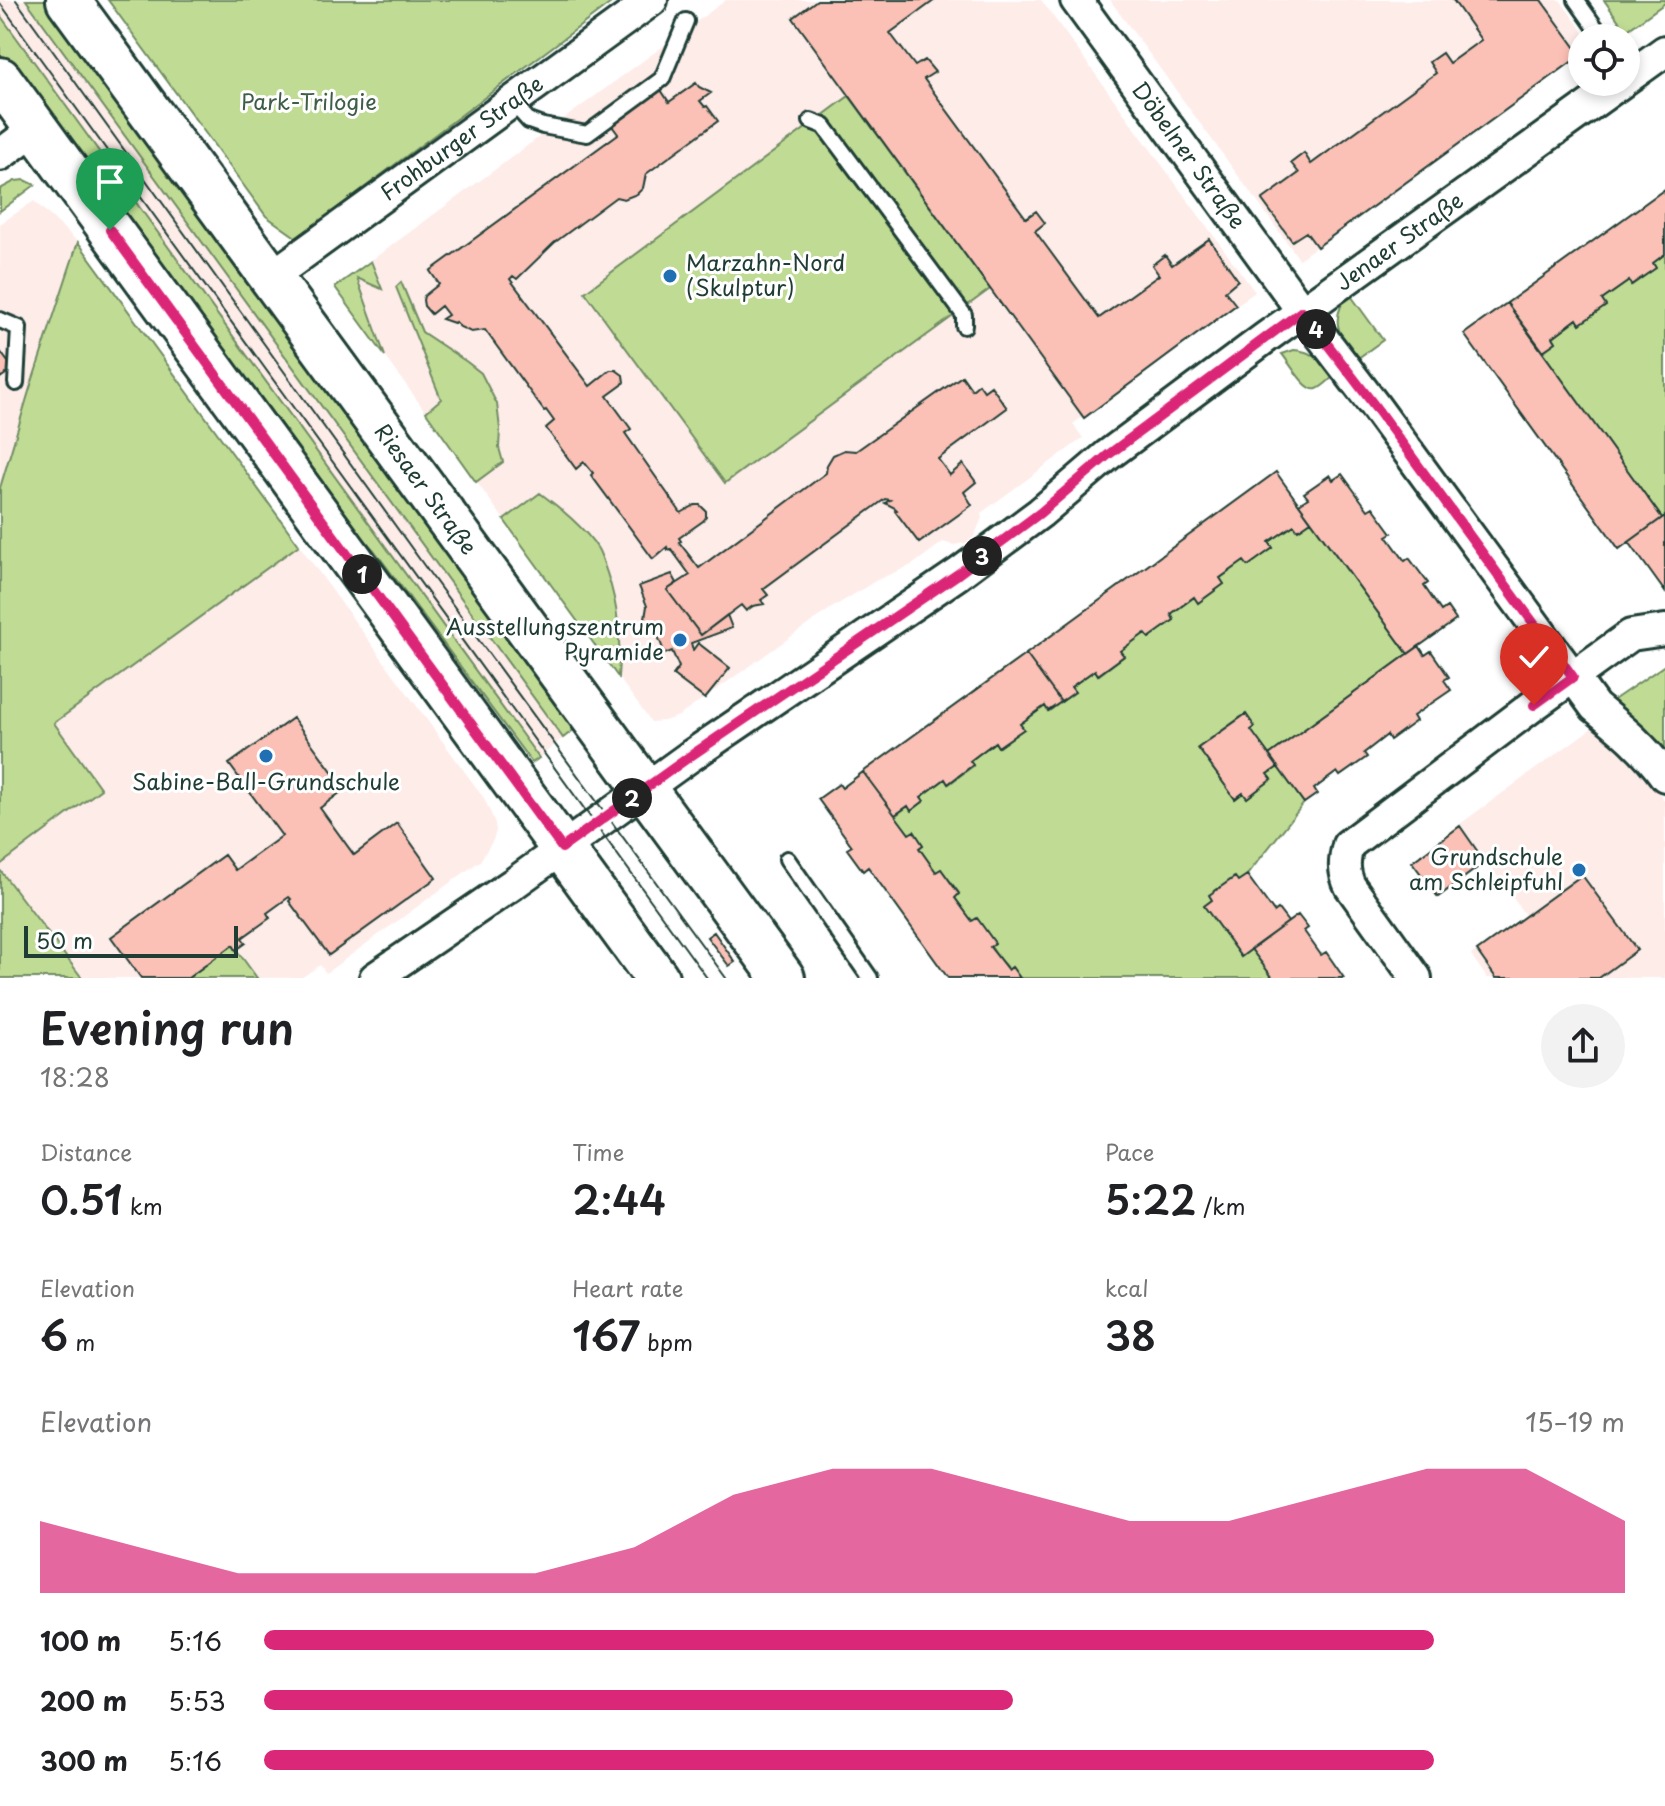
<!DOCTYPE html>
<meta charset="utf-8">
<style>
body{margin:0;font-family:"Playpen Sans",sans-serif;background:#f2f2f2;color:#202124;height:100vh;display:flex;flex-direction:column;font-size:30px;white-space:nowrap}
*{box-sizing:border-box;margin:0}
p{font-size:26px;color:#757577}
.icon{flex:none;width:44px;height:44px;fill:none;stroke:currentColor;stroke-width:2;stroke-linecap:round;stroke-linejoin:round}
.map{position:relative;height:978px;overflow:hidden}
.drawer{display:flex;flex-direction:column;background:#fff;flex:1}
.drawer>*{flex:none}
.buttons{position:absolute;left:1568px;top:24px;display:grid;gap:16px}
.buttons a{display:grid;place-items:center;width:72px;height:72px;border-radius:50%;background:#fff;box-shadow:0 4px 12px #0003;font-size:40px}
.scale{position:absolute;left:24px;bottom:20px;width:214px;box-sizing:border-box;padding-left:8px;border:4px solid #1f3d34;border-top:0;font-size:22px;line-height:28px;white-space:nowrap;color:#1f3d34;-webkit-text-stroke:6px #fff;paint-order:stroke}
.pin{position:absolute;display:grid;place-items:center;width:68px;height:68px;color:#fff;margin:-82px -34px;border-radius:50% 50% 50% 0;rotate:-45deg;box-shadow:0 0 8px #0007}
.pin .icon{rotate:45deg}
.km{position:absolute;width:40px;height:40px;margin:-20px;border-radius:50%;background:#222;color:#fff;font-size:22px;line-height:40px;text-align:center}
.round{display:grid;place-items:center;flex:none;width:84px;height:84px;border-radius:42px;background:#f2f2f2}
.summary{display:flex;align-items:center;justify-content:space-between;height:136px;padding:0 40px}
h1{font-size:44px;font-weight:600;line-height:60px}
.metrics{display:grid;grid-template-columns:repeat(3,1fr);gap:12px;height:136px;padding:8px 40px}
.metrics div{display:grid;align-content:center}
.metrics b{font-size:40px;font-weight:600}
.metrics small{font-size:22px;font-weight:400}
.metrics p{font-size:22px}
.chart{height:224px;padding:16px 40px}
.chart p{display:flex;justify-content:space-between}
.chart svg{width:100%;height:144px;margin-top:8px;fill:#db2777;opacity:.7}
ul{padding:0 40px;list-style:none;font-size:26px}
li{display:grid;grid-template-columns:128px 96px 1fr;align-items:center;height:60px}
li i{height:20px;border-radius:10px;background:#db2777}
.map>svg:first-child{display:block}
</style>
<div class="map">
<svg width="1665" height="978" viewBox="0 0 1665 978">
<rect width="100%" height="100%" fill="#fff"/>
<filter id="ink" filterUnits="userSpaceOnUse"><feTurbulence type="fractalNoise" baseFrequency=".0125" numOctaves="2"/><feDisplacementMap in="SourceGraphic" scale="16" xChannelSelector="R" yChannelSelector="G"/><feConvolveMatrix kernelMatrix="1 2 1 2 8 2 1 2 1" color-interpolation-filters="sRGB"/></filter>
<g filter="url(#ink)">
<path fill="#feece9" d="M0,0H26L563,738L539,758L0,15Z
M726,0H1041L1255,292L1073,424L1083,438L981,513L982,518L974,537L966,543L953,545L943,542L912,565L877,580L830,609L679,716L664,721L651,722L335,287Z
M1110,0H1560L1588,38H1582V55L1299,259Z
M34,201L78,242L30,388L0,488V224Z
M299,545L484,798L495,823L496,831L493,840L480,861L326,973L320,965L301,978H81L0,870V865L54,724Z
M1592,728L1608,738L1633,760L1665,801V978H1487L1471,955L1525,915L1460,824Z"/>
<path fill="#c0dc94" stroke="#708c64" stroke-width="2" d="M26,0H52L581,724L563,738Z
M108,0H615L297,238L266,216Z
M1604,0H1665V3L1626,31Z
M0,15L539,758L532,763L374,550L302,472L0,58Z
M849,96L990,289L725,483L585,292Z
M25,180L35,185L0,211V189L15,181Z
M78,242L299,545L54,723L101,789L0,865V488L30,388Z
M1665,254V516L1662,518L1539,347L1544,351L1556,342L1553,337L1577,319L1580,323L1602,300L1629,281L1632,285L1655,268L1653,263Z
M371,261L382,289L357,278L385,356L335,287Z
M401,282L422,332L467,362L481,373L497,404L500,429L499,448L503,462L476,482L426,412L441,399L396,287Z
M1349,293L1383,340L1354,361C1340,336 1328,319 1349,293Z
M1294,350C1315,351 1322,362 1333,377C1329,380 1323,387 1317,389C1306,393 1289,362 1282,354Z
M540,493C558,506 587,530 598,549C602,556 604,565 607,573C619,608 621,640 618,677L504,520Z
M1311,521L1408,654L1269,755L1241,717L1198,748L1235,798L1278,767L1304,803L1247,875L1238,881L1234,877L1210,895L1212,900L1205,906L1251,949L1273,978H1020C998,964 988,942 977,919L972,921L955,898L959,893L941,869L936,872L919,848L923,845L914,832L909,834L895,816L908,806L912,810L924,801L921,797L945,779L949,784L973,766L970,761L995,742L999,747L1023,729L1020,724L1045,706L1049,711L1074,692L1071,687L1095,670L1099,675L1123,657L1120,651L1145,633L1149,638L1174,620L1171,614L1244,561L1248,566L1273,548L1269,542L1294,525L1298,530Z
M1665,665V750L1612,701Z
M0,870L82,978H0Z
M233,945L257,978H188Z"/>
<path fill="#fcc1b6" stroke="#1f3d34" stroke-width="2" d="M817,0H935L890,33L915,66L925,60L935,72L924,79L1026,218L1036,211L1045,223L1035,231L1099,318L1159,275L1152,265L1165,255L1172,265L1209,239L1238,280L1225,291L1236,305L1084,418L793,18Z
M1453,0H1541L1581,55L1317,247L1306,232L1292,241L1262,200L1299,173L1291,163L1304,153L1311,164L1436,73L1429,62L1442,53L1449,63L1481,40Z
M696,83L699,87L711,93L700,101L705,107L707,106L718,121L646,174L643,188L637,194L624,199L616,197L554,243L517,279L513,276L510,279L590,386L610,370H616L623,375L624,382L622,385L607,396L631,429L625,433L681,513L695,505H700L706,511V517L703,521L679,538L681,541L679,542L699,568L826,473L827,465L833,455L844,450L856,451L962,376L972,390L979,384L984,391L991,386L1007,408L938,459L950,475L963,464L976,482L964,492L972,505L919,543L895,511L897,510L895,508L885,503L890,500L885,499L763,589L768,595L761,600L764,604L753,606L746,611L741,605L701,635L667,590L690,575L671,549L668,550L667,547L653,559L591,475L593,473L584,462L576,469L546,428L554,421L546,410L544,411L485,330L471,332L460,327L455,322L454,323L442,319L448,315L441,306L431,314L424,306L423,300L424,296L439,284L430,271L618,134L612,126L661,90L669,102Z
M1665,189V254L1653,263L1656,268L1631,285L1629,281L1602,300L1606,306L1580,324L1577,319L1553,337L1556,342L1543,351L1507,303Z
M1507,303L1662,518L1619,549L1464,334Z
M0,351L13,369L0,378Z
M1276,472L1311,521L1298,530L1294,525L1285,531L1269,542L1273,548L1248,566L1244,561L1220,578L1224,584L1198,603L1194,597L1171,614L1174,620L1149,638L1145,633L1120,651L1124,656L1098,675L1095,670L1071,687L1075,692L1061,702L1026,654Z
M1342,474L1368,510L1373,507L1392,533L1387,536L1405,561L1409,558L1428,583L1424,586L1441,611L1447,607L1456,620L1408,654L1299,504L1308,498L1304,493L1330,475L1333,480Z
M1665,516V592L1629,542Z
M672,574L677,583L667,590L701,635L727,615L732,628L691,643L693,650L698,643L730,668L705,699L673,675L679,667L672,651L665,654L656,631L642,636L647,606L639,586Z
M1419,646L1425,655L1431,651L1449,677L1444,680L1451,690L1413,716L1416,721L1390,740L1387,735L1364,753L1367,757L1340,776L1337,772L1314,789L1317,794L1304,803L1269,755Z
M1026,654L1061,702L1048,711L1045,706L1020,724L1024,729L998,747L995,742L970,761L973,765L948,784L945,779L921,797L924,801L911,811L908,806L895,815L863,772Z
M1246,714L1255,727L1251,730L1278,767L1268,774L1272,779L1247,798L1243,793L1235,799L1198,748Z
M293,718L345,789L320,808L354,855L397,823L436,878L329,955L289,901L291,899L289,897L267,913L270,918L242,938L246,943L236,950L233,945L188,978H141L111,937L224,855L235,870L282,836L229,764Z
M863,772L909,834L914,831L923,845L919,848L936,872L941,869L959,894L955,898L972,921L977,918L995,943L990,947L1008,970L1012,967L1020,978H948L868,867L863,871L847,849L852,846L818,799L839,784L842,788Z
M1460,826L1485,862L1438,897L1412,862Z
M1247,875L1274,912L1278,909L1288,922L1241,957L1204,906L1212,900L1209,895L1235,877L1238,881Z
M1582,875L1637,950L1599,978H1496L1477,951Z
M1298,915L1308,928L1304,931L1321,955L1326,952L1344,978H1273L1251,949Z
M714,932L735,962L729,966L707,937Z"/>
<g fill="none" stroke-linecap="round" stroke-linejoin="round">
<g stroke="#1f3d34" stroke-width="20">
<path id="lane" d="M1576,0L1603,38
M512,102L529,121L543,126L587,134L662,79L686,21
M811,121L824,126L964,315V326
M0,320L19,328L16,383
M787,859L870,978"/>
</g>
<g stroke="#1f3d34" stroke-width="36">
<g id="street">
<path id="s1" d="M1076,0L1302,311L1374,405L1595,707C1623,730 1644,747 1665,776"/>
<path d="M1626,79L1665,51"/>
<path d="M0,155L36,128"/>
<path id="s2" d="M271,277L652,0"/>
<path id="s3" d="M375,978L513,884L689,757L958,574L1040,513L1108,455L1265,338L1622,82"/>
<path d="M1416,978L1350,886C1343,871 1344,861 1348,845L1534,705L1631,635L1665,630"/>
</g>
</g>
<g stroke="#1f3d34" stroke-width="48">
<g id="secondary">
<path id="s4" d="M68,0L783,978"/>
<path d="M0,79L657,978"/>
</g>
</g>
<use href="#lane" stroke="#fff" stroke-width="14"/>
<use href="#street" stroke="#fff" stroke-width="30"/>
<use href="#secondary" stroke="#fff" stroke-width="42"/>
<path stroke="#1f3d34" stroke-width="2" d="M16,0L428,571L726,978
M0,3L707,978"/>
</g>
</g>
<g fill="none" stroke-linecap="round" stroke-linejoin="round" filter="url(#ink)">
<g stroke="#fff" stroke-width="16">
<path id="route" d="M110,230L562,848L689,757L958,574L1040,513L1108,455L1302,311L1374,405L1573,677L1534,705"/>
</g>
<use href="#route" stroke="#db2777" stroke-width="10"/>
</g>
<g fill="#1f6fb2" stroke="#fff" stroke-width="3">
<circle cx="670" cy="276" r="8"/>
<circle cx="680" cy="640" r="8"/>
<circle cx="266" cy="756" r="8"/>
<circle cx="1579" cy="870" r="8"/>
</g>
<g text-anchor="middle" stroke-width="6" stroke-linejoin="round" paint-order="stroke">
<g font-size="22" fill="#3f5d47" stroke="#fff">
<text x="309" y="110">Park-Trilogie</text>
</g>
<g font-size="22" fill="#1f3d34" stroke="#fff">
<text dy="8" stroke="none"><textPath href="#s2" startOffset="236">Frohburger Straße</textPath></text>
<text dy="8" stroke="none"><textPath href="#s1" startOffset="192">Döbelner Straße</textPath></text>
<text dy="8" stroke="none"><textPath href="#s3" startOffset="1262">Jenaer Straße</textPath></text>
<text dy="8" stroke="none"><textPath href="#s4" startOffset="606">Riesaer Straße</textPath></text>
</g>
<g font-size="22" fill="#1f3d34" stroke="#fff" text-anchor="end">
<text x="686" y="271" text-anchor="start">Marzahn-Nord<tspan x="686" dy="25">(Skulptur)</tspan></text>
<text x="664" y="635">Ausstellungszentrum<tspan x="664" dy="25">Pyramide</tspan></text>
<text x="266" y="790" text-anchor="middle">Sabine-Ball-Grundschule</text>
<text x="1563" y="865">Grundschule<tspan x="1563" dy="25">am Schleipfuhl</tspan></text>
</g>
</g>
</svg>
<div class="buttons">
<a><svg class="icon" aria-label="locate" viewBox="0 0 24 24"><circle cx="12" cy="12" r="6"/><path d="M12 2v4M12 18v4M2 12h4M18 12h4"/></svg></a>
</div>
<div class="scale">50 m</div>
<div class="pin" style="left:110px;top:230px;background:#1e9e55"><svg class="icon" aria-label="arrive" viewBox="0 0 24 24"><path d="M6 21V4h12l-3 4 3 4H6"/></svg></div>
<div class="pin" style="left:1534px;top:705px;background:#d93025"><svg class="icon" aria-label="check" viewBox="0 0 24 24"><path d="M5 12l5 5 9-10"/></svg></div>
<b class="km" style="left:362px;top:574px">1</b>
<b class="km" style="left:632px;top:798px">2</b>
<b class="km" style="left:982px;top:556px">3</b>
<b class="km" style="left:1316px;top:329px">4</b>
</div>
<section class="drawer">
<div class="summary"><div><h1>Evening run</h1><p>18:28</p></div><a class="round"><svg class="icon" aria-label="share" viewBox="0 0 24 24"><path d="M12 15V3M7 8l5-5 5 5M5 13v7h14v-7"/></svg></a></div>
<div class="metrics">
<div><p>Distance</p><b>0.51<small> km</small></b></div>
<div><p>Time</p><b>2:44</b></div>
<div><p>Pace</p><b>5:22<small> /km</small></b></div>
</div>
<div class="metrics">
<div><p>Elevation</p><b>6<small> m</small></b></div>
<div><p>Heart rate</p><b>167<small> bpm</small></b></div>
<div><p>kcal</p><b>38</b></div>
</div>
<div class="chart"><p><span>Elevation</span>15–19 m</p>
<svg viewBox="0 0 160 44" preserveAspectRatio="none"><path d="M0 44V22L10 30L20 38L30 38L40 38L50 38L60 30L70 14L80 6L90 6L100 14L110 22L120 22L130 14L140 6L150 6L160 22V44z"/></svg>
</div>
<ul>
<li><b>100 m</b>5:16<i style="width:86%"></i></li>
<li><b>200 m</b>5:53<i style="width:55%"></i></li>
<li><b>300 m</b>5:16<i style="width:86%"></i></li>
</ul>
</section>
